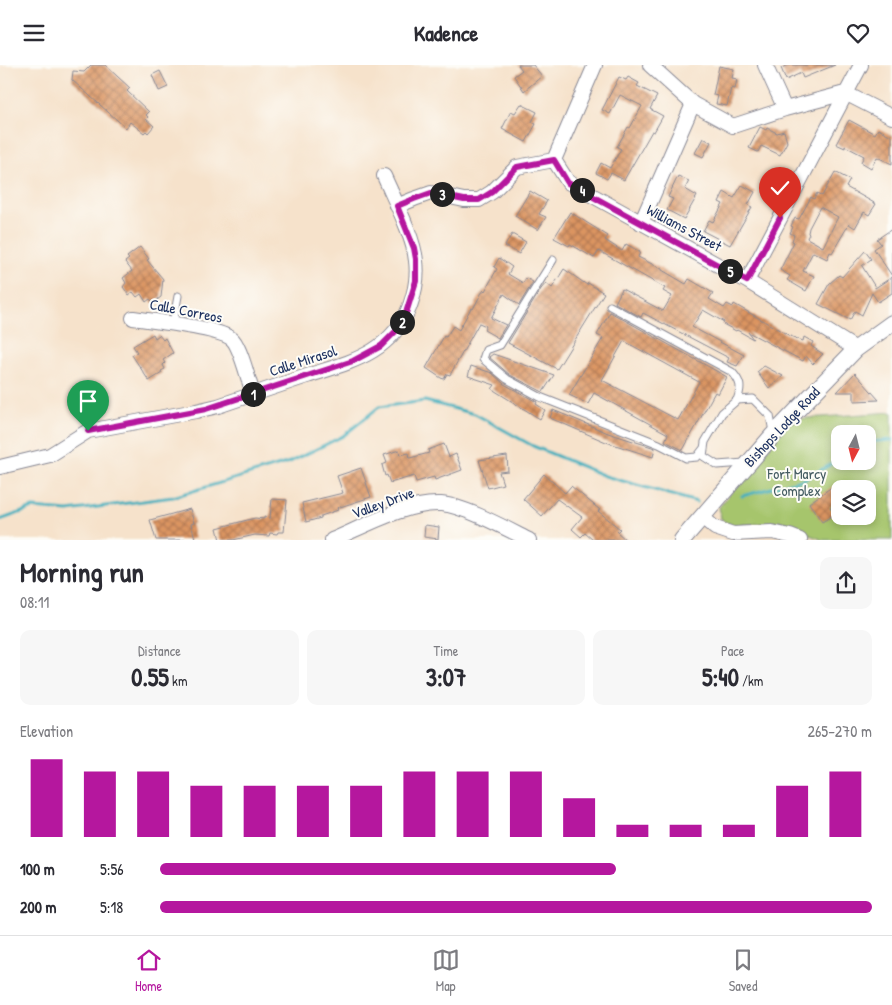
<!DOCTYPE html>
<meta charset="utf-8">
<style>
body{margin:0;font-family:"Patrick Hand",sans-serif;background:#f7f7f7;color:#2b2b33;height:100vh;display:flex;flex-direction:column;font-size:19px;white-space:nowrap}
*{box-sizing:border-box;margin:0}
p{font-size:16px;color:#7c7c81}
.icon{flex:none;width:28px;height:28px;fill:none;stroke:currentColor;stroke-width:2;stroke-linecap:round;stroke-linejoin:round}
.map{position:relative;height:475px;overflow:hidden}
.sheet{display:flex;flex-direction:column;background:#fff;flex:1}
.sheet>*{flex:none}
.needle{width:32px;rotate:187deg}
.fabs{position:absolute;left:831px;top:360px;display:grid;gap:10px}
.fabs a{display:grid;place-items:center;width:45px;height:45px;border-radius:10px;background:#fff;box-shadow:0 2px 8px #0003;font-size:25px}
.pin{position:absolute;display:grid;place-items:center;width:42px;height:42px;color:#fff;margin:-51px -21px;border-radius:50% 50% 50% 0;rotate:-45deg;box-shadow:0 0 5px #0007}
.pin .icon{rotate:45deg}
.km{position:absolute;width:25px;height:25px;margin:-12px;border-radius:50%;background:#222;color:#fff;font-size:14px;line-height:25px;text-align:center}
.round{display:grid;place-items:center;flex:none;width:52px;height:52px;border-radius:10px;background:#f7f7f7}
.overview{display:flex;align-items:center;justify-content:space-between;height:85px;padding:0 20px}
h1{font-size:28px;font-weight:800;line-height:38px}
.stats{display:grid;grid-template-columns:repeat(3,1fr);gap:8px;height:85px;padding:5px 20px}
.stats div{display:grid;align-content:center;border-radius:10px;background:#f7f7f7;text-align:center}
.stats b{font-size:25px;font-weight:800}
.stats small{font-size:14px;font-weight:400}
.stats p{font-size:14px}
.chart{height:140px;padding:10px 20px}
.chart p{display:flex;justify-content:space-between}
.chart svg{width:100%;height:90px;margin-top:5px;stroke:#b5179e;stroke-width:6}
ul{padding:0 20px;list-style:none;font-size:16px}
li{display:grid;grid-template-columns:80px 60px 1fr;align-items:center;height:38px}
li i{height:12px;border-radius:6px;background:#b5179e}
header{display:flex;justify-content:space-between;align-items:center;height:65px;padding:0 20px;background:#fff;font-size:22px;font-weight:800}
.dock{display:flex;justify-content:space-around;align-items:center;height:70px;border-top:1px solid #e1e1e2;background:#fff;font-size:14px;color:#7c7c81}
.dock a{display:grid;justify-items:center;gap:2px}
.dock .on{color:#b5179e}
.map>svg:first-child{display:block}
</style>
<header><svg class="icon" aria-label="menu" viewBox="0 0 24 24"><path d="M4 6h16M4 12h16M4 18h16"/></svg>Kadence<svg class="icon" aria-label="heart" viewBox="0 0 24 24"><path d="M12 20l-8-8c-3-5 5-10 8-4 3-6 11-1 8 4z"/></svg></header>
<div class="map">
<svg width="892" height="475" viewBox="0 0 892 475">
<defs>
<pattern id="building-cross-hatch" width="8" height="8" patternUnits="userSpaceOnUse" patternTransform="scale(1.25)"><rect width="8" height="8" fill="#db9461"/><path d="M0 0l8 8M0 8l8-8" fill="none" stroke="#b17953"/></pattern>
</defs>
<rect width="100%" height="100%" fill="#fdfcf7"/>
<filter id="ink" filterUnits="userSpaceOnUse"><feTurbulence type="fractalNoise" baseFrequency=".02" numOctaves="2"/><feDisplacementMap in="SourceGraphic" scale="10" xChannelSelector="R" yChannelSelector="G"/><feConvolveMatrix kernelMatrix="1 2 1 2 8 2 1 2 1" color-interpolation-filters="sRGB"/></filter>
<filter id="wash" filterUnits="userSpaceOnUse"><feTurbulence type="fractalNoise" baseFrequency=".0096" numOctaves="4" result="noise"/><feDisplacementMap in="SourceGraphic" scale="20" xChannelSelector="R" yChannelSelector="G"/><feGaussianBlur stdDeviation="1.12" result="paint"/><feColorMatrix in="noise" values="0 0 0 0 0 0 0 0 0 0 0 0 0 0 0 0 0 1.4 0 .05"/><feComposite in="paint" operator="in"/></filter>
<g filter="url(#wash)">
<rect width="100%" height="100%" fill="#f6e2cb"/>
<path fill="#a6c56c" stroke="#607a65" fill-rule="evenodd" d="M892,347V475H823L778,458L735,460L727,458L721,454L719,442L793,354ZM840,369H868V396H840ZM840,424H868V451H840Z"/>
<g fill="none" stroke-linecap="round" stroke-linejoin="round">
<path stroke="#41afbd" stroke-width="3" d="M868,377L892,375
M742,431L805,414L840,394
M0,455L33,443L68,446L173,432L290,397L343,371L379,342L425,336L475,349L533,381L605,411L697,437"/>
</g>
<g id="blocks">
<path fill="url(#building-cross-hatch)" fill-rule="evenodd" d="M91,0H105L130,23L127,26L149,47L146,50L148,52L146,54L154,61L148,68L146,66L144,68L130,57L126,63L72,15L73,6L84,7Z
M518,0H533L542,11L524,26L514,11L522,5Z
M789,0H835L803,13L801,8L786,15L781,3Z
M719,1L734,4L732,13L737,14L735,24L731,23L727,41L716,39L718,31L713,30Z
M160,6L168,22L159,26L152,10Z
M619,12L626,15L628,12L639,18L637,21L657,31L650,44L663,51L654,67L652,66L624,115L611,108L607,114L596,108L601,98L610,103L621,84L617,82L628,62L630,63L642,41L620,30L610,49L602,45Z
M521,39L537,47L532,57L536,59L526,77L502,64L511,46L515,48Z
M849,55L875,69L878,64L892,71V99L877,92L871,103L861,97L864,91L845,81V83L836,79Z
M760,62L766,65L767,63L777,68L784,66L787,77L780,90L761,81L758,87L749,83Z
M703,73L711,77L703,92L695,88Z
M835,107L850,115L846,122L876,139L869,150L864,147L855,163L849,159L832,188L830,187L827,194L813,187L803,206L814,211L806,226L787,215L790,211L780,205L794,177L792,176L794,170L790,168L793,162L791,161L795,153L799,154L811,132L814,134L817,128L822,131ZM820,142L838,152L823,182L807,173L809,169L808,168L809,163Z
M678,111L689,116L685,124L697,131L684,154L667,145L673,134L668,132Z
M742,120L755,127L748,140L752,142L730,180L703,166L709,155L713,157L723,139L719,137L724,127L734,133Z
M530,126L547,136L539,149L546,152L538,165L515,151Z
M570,147L608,171L605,175L622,186L626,179L640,187L638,192L662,204V205L686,219L689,214L713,228L709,234L724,243L727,239L733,242L734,239L790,271L803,276L804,272L813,277L811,281L823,289L813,299L806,291L803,296L748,267L753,274L737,265L736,266L723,259L724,257L703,245L692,262L744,290L737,301L727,297L729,293L643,248L641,252L615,238L622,224L663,246L672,231L663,226L665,223L599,186L594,193L570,179L569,181L554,173Z
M892,164V211L874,184L881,179L877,174Z
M512,169L526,177L519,189L505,181Z
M140,182L149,194L147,195L163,214L161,232L153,238L150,234L146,237L141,229L137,232L133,227L129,230L123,222L126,218L123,213L132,206L125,197L129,194L127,192Z
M865,186L871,194L862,201L875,222V223L892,212V228L878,237L872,228L862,250L855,246L850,255L818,239L829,219L839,210L842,212Z
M499,193L512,202L508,209L523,218L526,213L533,217L519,240L504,229L491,253L506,260L498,273L484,265L486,261L479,258L450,310L447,309L444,314L441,313L426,303L444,271L446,272L453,261L459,265L471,243L473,244L481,229L484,225L485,226L497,204L494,202Z
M564,204L587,220L588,218L604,228L557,304L508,278L541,224L546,218L552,223Z
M610,247L727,312L718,329L715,327L683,385L665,376L668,369L594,328L588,339L569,330L603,273L597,270ZM624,276L699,317L678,355L602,315Z
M153,269L155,273L159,270L163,275L165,273L173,288L163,295L165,298L163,300L165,304L161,306L162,308L149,316L132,290L137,287L133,281Z
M493,289L554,310L543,327L510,310L489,292Z
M471,301L492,308L504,319L537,337L536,339L545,345L540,354L492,324L495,320L468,311Z
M764,301L783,311L769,323L757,307Z
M855,308L879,335L854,336V327H837Z
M553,345L608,368L655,383L653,392L606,377L550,353Z
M444,379L449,392L456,389L462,405L435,415L434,412L416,417L414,411L390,418L387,410L385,411L382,400L387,398L384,390L399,385L400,390L409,388L410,393L429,388L428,385Z
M507,391L508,406L499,407L503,419L488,423L479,395Z
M361,403L371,432L337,443L338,445L321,451V453L306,457L302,438L343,428L337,411Z
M544,409L565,428L571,421L600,445L598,446L620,464L617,467L626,475H593L585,468L581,472L572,464L582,452L557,434L542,451L523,434Z
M836,419L840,423V435L830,442L835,449L822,457L809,438Z
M272,434L287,435L284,467H278L277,469L270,468L269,471L255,470L233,475H220L217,463L255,453L264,454V452L270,453Z
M190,444L194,458L191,459L195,473L189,475H156L150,455Z
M425,460L439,462L438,474L424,472Z"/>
</g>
</g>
<g filter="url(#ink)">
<use href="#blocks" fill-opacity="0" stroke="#888894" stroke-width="1"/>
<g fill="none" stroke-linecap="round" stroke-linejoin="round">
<g stroke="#888894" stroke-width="9">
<path id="service" d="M553,195L500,280L486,285L483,294L507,314L540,332L659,379L686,393L697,392L704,383
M610,241L732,307C741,317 742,322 737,335
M173,259L178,231
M745,398L717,400L703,391L705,377L722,348L737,335L753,334L770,351L773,367"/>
</g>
<g stroke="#888894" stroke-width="16">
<path id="minor" d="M650,0L693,39L733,61L785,44L845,28L892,52
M765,0L785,44
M554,95L568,117L747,216L856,284
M554,95L595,0
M397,141L414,134L431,128L464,135H479L492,127L517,102L554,95
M641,158L693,39
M747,216L861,0
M133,253C152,256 222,263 233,275C241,284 249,317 253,329
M0,402L50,390L88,366L196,346L218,341C247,331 275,322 304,312C349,297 390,290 410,241C415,227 418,211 416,196C414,172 394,134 384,111
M702,452L715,463L733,469L772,467L790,471L800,475
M332,475C363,462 407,437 441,439C465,441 507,464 529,475"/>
</g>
<g stroke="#888894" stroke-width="18">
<path id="tertiary" d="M682,475L773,370L856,284L892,258"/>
</g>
<use href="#service" stroke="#fff" stroke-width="7"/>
<use href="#minor" stroke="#fff" stroke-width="14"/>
<use href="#tertiary" stroke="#fff" stroke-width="16"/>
</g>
</g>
<g fill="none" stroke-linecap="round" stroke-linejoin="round" filter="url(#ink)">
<g stroke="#fff" stroke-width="10">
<path id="route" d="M88,366L206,344L353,296L381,281L396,266L406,248L416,216V194L414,183L397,141L414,134L431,128L464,135H479L492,127L517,102L554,95L568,118L747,216L780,153"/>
</g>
<use href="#route" stroke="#b5179e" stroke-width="6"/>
</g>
<g text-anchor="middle" stroke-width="4" stroke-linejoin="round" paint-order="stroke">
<g font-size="15" fill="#1b2f5e" stroke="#fdfcf7">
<text transform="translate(684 163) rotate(28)" y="5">Williams Street</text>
<text transform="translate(186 246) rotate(11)" y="5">Calle Correos</text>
<text transform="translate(303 296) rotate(-18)" y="5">Calle Mirasol</text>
<text transform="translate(782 362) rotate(-47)" y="5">Bishops Lodge Road</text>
<text transform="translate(383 438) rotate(-20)" y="5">Valley Drive</text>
</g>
<g font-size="15" fill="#455c62" stroke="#fdfcf7">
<text x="797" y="414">Fort Marcy<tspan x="797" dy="17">Complex</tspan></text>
</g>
</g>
</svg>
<div class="fabs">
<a><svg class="needle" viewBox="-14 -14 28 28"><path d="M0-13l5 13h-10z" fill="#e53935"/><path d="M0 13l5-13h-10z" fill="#7c7c81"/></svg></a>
<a><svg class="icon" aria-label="layers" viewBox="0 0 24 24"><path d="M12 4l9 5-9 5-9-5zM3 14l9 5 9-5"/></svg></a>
</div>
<div class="pin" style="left:88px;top:366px;background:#1e9e55"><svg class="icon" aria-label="arrive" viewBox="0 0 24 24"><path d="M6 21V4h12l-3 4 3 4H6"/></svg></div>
<div class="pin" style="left:780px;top:153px;background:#d93025"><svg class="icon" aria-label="check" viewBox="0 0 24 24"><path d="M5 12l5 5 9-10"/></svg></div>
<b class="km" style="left:253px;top:329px">1</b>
<b class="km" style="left:402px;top:257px">2</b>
<b class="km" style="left:442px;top:129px">3</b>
<b class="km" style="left:582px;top:125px">4</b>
<b class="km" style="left:730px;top:206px">5</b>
</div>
<section class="sheet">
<div class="overview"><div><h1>Morning run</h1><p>08:11</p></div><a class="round"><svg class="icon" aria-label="share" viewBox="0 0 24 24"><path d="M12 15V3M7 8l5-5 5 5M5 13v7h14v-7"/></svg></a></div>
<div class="stats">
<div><p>Distance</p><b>0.55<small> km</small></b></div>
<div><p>Time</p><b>3:07</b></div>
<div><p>Pace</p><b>5:40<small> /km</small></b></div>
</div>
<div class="chart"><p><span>Elevation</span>265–270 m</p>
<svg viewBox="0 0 160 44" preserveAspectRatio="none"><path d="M5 44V6M15 44V12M25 44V12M35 44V19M45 44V19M55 44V19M65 44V19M75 44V12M85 44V12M95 44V12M105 44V25M115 44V38M125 44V38M135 44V38M145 44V19M155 44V12"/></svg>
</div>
<ul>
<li><b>100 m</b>5:56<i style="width:64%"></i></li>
<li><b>200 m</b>5:18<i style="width:100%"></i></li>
</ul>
</section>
<nav class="dock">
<a class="on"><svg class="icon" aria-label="home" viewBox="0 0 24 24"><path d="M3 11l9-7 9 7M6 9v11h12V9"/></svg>Home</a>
<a><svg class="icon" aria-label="map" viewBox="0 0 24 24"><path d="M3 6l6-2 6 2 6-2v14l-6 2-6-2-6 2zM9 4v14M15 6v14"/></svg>Map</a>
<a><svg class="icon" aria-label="saved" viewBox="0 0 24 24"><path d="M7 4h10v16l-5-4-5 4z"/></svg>Saved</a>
</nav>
